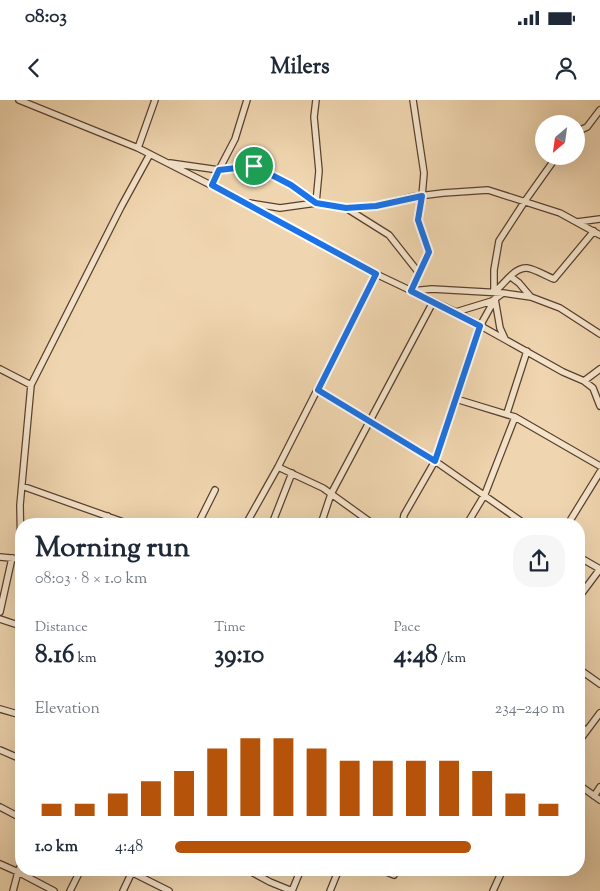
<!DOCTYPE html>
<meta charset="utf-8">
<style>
body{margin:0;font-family:"Sorts Mill Goudy",serif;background:#f6f6f7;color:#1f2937;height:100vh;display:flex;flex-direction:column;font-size:19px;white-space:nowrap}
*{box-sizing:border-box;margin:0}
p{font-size:16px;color:#747a83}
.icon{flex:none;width:28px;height:28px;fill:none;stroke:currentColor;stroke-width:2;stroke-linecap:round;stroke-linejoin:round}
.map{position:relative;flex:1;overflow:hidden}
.panel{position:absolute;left:15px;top:418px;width:570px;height:358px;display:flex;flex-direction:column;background:#fff;border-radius:20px;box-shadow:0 5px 20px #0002}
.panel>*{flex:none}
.needle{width:32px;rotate:209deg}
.fabs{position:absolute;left:535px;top:15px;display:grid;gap:10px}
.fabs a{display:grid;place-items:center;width:50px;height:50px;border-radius:50%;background:#fff;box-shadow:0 5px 20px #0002;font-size:25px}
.pin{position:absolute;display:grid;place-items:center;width:42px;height:42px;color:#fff;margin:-21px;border:2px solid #fff;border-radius:50%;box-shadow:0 1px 5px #0007}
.round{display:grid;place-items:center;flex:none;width:52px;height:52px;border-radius:20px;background:#f6f6f7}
.overview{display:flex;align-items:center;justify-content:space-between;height:85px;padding:0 20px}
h1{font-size:28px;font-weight:700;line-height:38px}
.metrics{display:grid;grid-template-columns:repeat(3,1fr);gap:8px;height:85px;padding:5px 20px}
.metrics div{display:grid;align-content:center}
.metrics b{font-size:25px;font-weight:700}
.metrics small{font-size:14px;font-weight:400}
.metrics p{font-size:14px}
.chart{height:140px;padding:10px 20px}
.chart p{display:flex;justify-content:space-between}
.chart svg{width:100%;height:90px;margin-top:5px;stroke:#b45309;stroke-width:6}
ul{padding:0 20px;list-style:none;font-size:16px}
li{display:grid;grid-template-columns:80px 60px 1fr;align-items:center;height:38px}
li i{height:12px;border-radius:6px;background:#b45309}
.status{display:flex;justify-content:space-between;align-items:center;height:35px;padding:0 25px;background:#fff;direction:ltr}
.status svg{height:14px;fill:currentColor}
header{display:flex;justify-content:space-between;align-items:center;height:65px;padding:0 20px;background:#fff;font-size:22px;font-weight:700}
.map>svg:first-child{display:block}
</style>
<div class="status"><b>08:03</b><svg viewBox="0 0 49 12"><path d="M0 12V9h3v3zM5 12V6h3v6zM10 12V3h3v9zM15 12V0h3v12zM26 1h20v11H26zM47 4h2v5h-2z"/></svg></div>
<header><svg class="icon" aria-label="back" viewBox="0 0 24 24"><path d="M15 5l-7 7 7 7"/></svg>Milers<svg class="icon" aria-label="person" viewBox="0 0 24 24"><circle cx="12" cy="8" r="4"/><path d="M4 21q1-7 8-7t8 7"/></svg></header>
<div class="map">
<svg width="600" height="791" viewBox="0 0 600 791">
<rect width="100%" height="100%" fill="#f0d6b0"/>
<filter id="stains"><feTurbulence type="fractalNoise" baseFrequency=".004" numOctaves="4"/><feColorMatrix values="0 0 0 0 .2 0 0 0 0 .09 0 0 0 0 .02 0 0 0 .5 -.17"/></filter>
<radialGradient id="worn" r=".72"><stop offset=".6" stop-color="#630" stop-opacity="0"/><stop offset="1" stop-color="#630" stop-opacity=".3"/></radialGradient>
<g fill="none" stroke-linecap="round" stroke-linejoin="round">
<g stroke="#59402d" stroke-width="8">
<path id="street" d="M19,0L138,48L244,102L376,174L456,212L563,272L584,281L593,288L600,306
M413,0L424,73L422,96L418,120L429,152L411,191L432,189L503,193
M576,32L587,27L600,10
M138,48L155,0
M170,63L219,70L254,66L291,85L316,103
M211,85L235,39L247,0
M249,103L280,108L316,103L346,108L376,106L411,97L443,93L488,90L560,113L600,135
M316,103L319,71L314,17L316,0
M346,108L389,135L419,173
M577,122L600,119
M511,177L519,183L530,196
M494,192V170L499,141L525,101L557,56
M494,192C504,185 514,167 527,168C535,169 546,176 554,179L594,131
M495,199L500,228L505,239
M456,212L492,201L503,193L531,197L560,208L600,234
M0,269L31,285
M584,281L600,269
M318,290L435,361L525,424
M456,299L515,317L600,366
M507,313L527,251
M278,367L323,388L373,424
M22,386L129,424
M105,424L108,416
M198,424L215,390
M246,424L278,367L376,174
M272,424L292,373
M321,424L331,394L433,202
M405,424L403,421L404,415L435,361L480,226L495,199
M467,424L485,394L515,317
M568,424L600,372
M0,457L21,459
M579,457L600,469
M21,459L20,405L31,285L121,107L150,54
M579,497L600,469
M0,512L12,458
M0,519L21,526
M579,569L600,584
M0,609L21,615
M579,624L586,631
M579,641L600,613
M0,650L21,659
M579,685L600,700
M594,696L600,687
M0,707L21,718
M0,764L18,772L13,791
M21,765L18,772L54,791
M125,769L169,791
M246,769L270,782L292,791
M379,769L394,775
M70,791L81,769
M123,791L132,772
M292,791L301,769
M330,791L339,769
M493,791L503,769"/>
</g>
<use href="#street" stroke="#f5e4cc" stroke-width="5.5"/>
</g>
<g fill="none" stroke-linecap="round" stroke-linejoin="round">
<g stroke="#fff" stroke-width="10">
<path id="route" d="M254,66L291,85L316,103L346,108L376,106L422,96L418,120L429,152L411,191L480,226L435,361L318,290L376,174L212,85L219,70Z"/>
</g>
<use href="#route" stroke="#1a73e8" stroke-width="6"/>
</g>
<rect width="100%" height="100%" filter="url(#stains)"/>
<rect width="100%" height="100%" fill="url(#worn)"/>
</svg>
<div class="fabs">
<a><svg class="needle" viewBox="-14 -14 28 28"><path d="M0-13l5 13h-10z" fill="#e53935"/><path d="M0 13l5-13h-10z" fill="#747a83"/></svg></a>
</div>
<div class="pin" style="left:254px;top:66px;background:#1e9e55"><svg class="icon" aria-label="arrive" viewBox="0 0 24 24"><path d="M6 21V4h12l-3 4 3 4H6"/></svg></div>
<section class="panel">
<div class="overview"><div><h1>Morning run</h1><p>08:03 · 8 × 1.0 km</p></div><a class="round"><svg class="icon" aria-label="share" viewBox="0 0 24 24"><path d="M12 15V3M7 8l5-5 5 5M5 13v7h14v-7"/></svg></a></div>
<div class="metrics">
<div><p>Distance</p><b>8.16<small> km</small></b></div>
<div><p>Time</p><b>39:10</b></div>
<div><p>Pace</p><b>4:48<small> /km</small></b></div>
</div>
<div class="chart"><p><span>Elevation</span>234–240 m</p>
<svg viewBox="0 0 160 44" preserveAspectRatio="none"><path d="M5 44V38M15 44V38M25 44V33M35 44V27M45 44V22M55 44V11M65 44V6M75 44V6M85 44V11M95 44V17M105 44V17M115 44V17M125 44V17M135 44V22M145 44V33M155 44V38"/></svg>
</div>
<ul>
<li><b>1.0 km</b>4:48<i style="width:76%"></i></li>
</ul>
</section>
</div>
